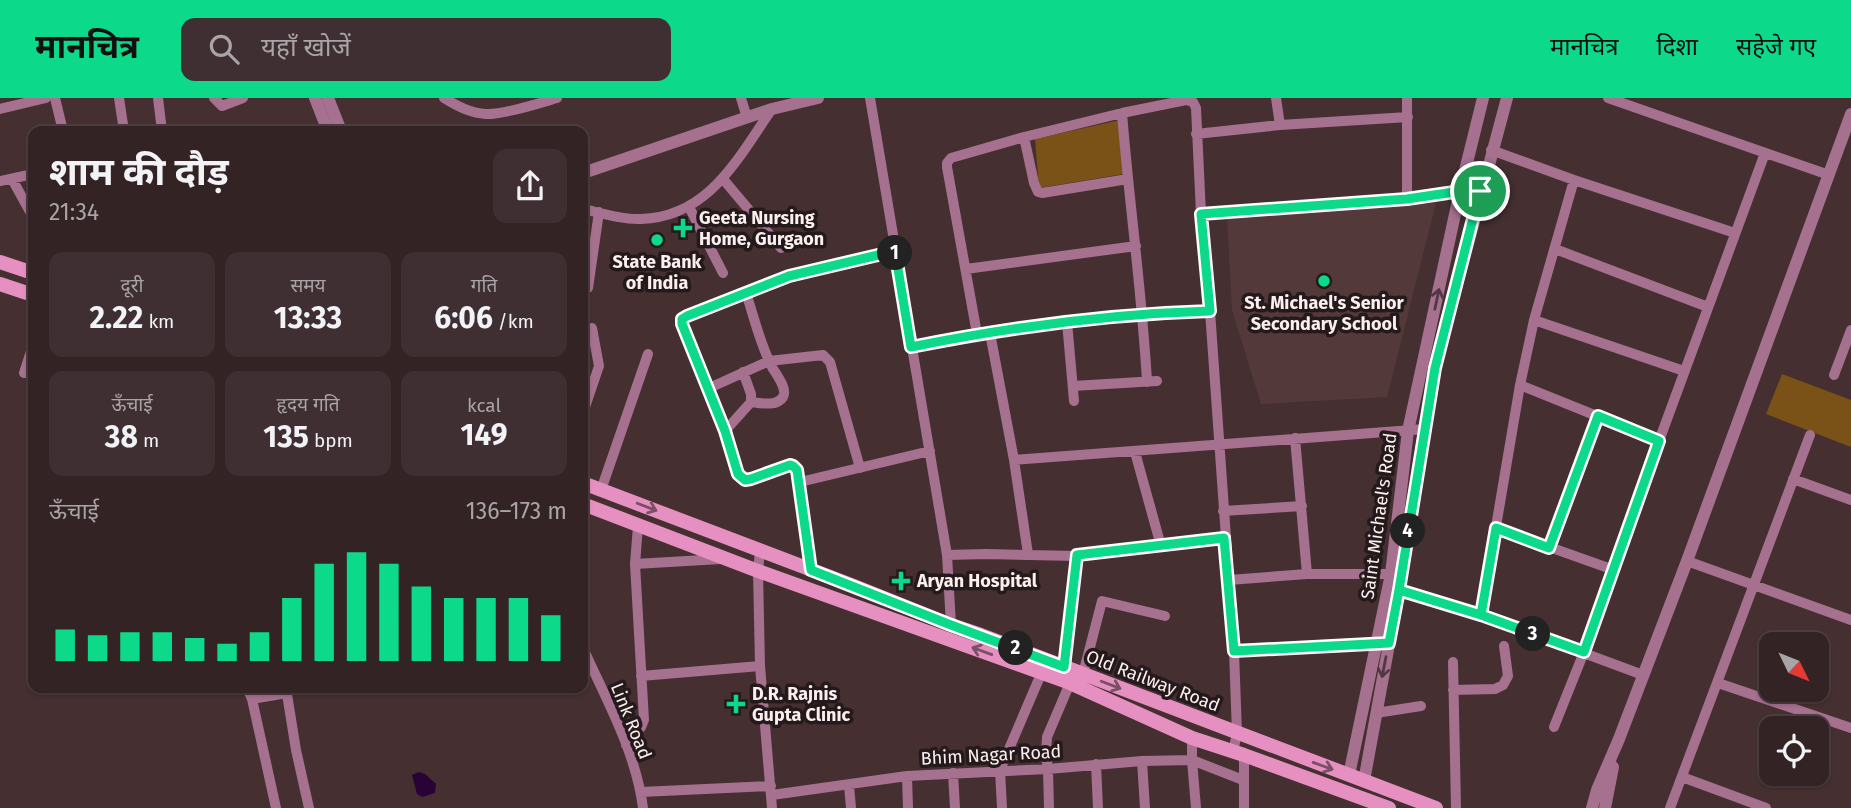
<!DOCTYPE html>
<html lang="hi">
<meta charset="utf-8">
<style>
body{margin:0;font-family:"Fira Sans","Noto Sans Devanagari",sans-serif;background:#3f2f32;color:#f1f3f6;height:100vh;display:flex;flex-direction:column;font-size:26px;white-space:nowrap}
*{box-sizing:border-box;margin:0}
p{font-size:23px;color:#a9a4a7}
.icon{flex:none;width:38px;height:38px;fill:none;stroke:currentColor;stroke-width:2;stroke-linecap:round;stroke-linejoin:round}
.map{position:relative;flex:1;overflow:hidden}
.drawer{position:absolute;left:28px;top:28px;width:560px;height:567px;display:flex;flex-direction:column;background:#342325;border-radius:14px;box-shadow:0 2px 5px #0004,0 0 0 2px #4e4042}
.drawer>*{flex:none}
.needle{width:46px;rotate:133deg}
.fabs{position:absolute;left:1759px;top:534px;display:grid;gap:14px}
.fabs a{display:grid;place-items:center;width:70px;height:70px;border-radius:14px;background:#342325;box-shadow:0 2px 5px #0004,0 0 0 2px #4e4042;font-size:35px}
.pin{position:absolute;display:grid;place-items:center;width:60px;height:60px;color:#fff;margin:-30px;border:4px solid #fff;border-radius:50%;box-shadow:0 2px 7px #0007}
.km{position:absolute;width:35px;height:35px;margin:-18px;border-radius:50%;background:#222;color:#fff;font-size:19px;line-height:35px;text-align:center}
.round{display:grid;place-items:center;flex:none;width:74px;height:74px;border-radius:14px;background:#3f2f32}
.summary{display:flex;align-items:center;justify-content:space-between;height:119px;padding:0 21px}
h1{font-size:38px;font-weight:700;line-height:52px}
.metrics{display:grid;grid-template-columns:repeat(3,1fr);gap:10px;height:119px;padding:7px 21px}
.metrics div{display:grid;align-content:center;border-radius:14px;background:#3f2f32;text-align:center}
.metrics b{font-size:30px;font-weight:700}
.metrics small{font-size:19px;font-weight:400}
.metrics p{font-size:19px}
.chart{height:196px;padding:14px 21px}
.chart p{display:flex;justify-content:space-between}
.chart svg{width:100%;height:126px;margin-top:7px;stroke:#0cd98a;stroke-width:6}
header{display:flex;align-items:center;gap:42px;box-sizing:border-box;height:98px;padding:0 35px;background:#0cd98a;color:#111}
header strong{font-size:33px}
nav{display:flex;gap:38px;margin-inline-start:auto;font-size:24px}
.search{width:490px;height:63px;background:#3f2f32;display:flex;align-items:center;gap:18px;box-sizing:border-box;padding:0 24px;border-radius:14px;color:#a9a4a7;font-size:26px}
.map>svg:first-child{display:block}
</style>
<header>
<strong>मानचित्र</strong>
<div class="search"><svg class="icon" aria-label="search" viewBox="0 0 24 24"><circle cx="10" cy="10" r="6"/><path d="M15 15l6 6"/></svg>यहाँ खोजें</div>
<nav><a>मानचित्र</a><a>दिशा</a><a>सहेजे गए</a></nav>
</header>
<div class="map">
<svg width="1851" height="710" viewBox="0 0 1851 710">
<rect width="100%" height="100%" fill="#452f31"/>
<path fill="#54393b" d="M1436,105L1387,299L1261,306L1232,212L1227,118Z"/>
<path fill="#7a5218" d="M1120,22L1124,76L1039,90L1035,41Z
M1782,276L1851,302V349L1766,316Z"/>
<path fill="#290335" d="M419,674L425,676L436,686L435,695L422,699L417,696L412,677Z"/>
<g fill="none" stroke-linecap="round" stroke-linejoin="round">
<path stroke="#a6708f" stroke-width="10" d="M55,0L63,33
M119,0L124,33
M158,0L162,33
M214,0L222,8L243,0
M444,0C457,8 470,15 486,16C503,17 540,5 557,0
M741,0L747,20
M870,0L947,457L951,527
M1276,0L1280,27
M1407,0V101
M1608,0L1829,77
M0,11L46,0
M1122,15C1129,104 1142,193 1147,284
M1196,36L1280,27L1408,19
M1024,39L1034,85L1038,94L1042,95L1128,81
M1491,52L1574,82L1735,135
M12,81L33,119
M723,81L781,150
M0,83L33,76
M689,109L723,175
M583,111C601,115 623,122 641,121C709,119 738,60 772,11
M1201,116L1407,101L1460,93H1480
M1555,151L1708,209
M966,171L1136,148
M588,190L599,114
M746,195C754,219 760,246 772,269C776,276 788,291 783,299C777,309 760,305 751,304
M1534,222L1684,273
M1067,224L1074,303
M990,235L1014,362L1028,456
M977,236L947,69V65L951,60L1024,39L1122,15L1186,2L1193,4L1196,10L1201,116L1210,213L1234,553L1237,636L1233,653
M911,249C1010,229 1109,216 1210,213
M24,275L33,247
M1834,277L1851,232
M1520,287L1659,343
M1073,288L1157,283
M707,291L769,263L823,257L830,264L860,370
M583,315L599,268L592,230
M725,333L751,304V296L743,274
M1295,340L1307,476
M1135,354L1161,448
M1014,362L1425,331
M1793,381L1851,402
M800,384L930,353
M601,392L648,256
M1223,413L1302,408
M1496,430L1614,472
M1549,450L1598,318
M760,453L758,473L760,568L772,710
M947,457L986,456L1077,458L1225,440
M1687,463L1851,522
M635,466L721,461
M811,472L797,372L793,368L790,367L751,381L745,382L738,377L725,333L682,226V221L687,218L789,178L895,154
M1229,482L1307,476H1391
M1399,492L1481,517L1643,577
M1481,517L1520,287L1534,222L1574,82
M583,550C606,601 636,654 643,710
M1234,553L1383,545
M1453,564L1456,710
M1064,569L1077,458
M1083,576L1102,503L1165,518
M641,578L760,568
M1718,585L1851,630
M247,590L252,601L276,710
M286,590L296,652L309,710
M1453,592L1495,591L1503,587L1508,578L1504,548
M252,601L287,595
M1376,615L1421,608
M1554,629L1584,554L1659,343L1765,55
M1192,640V662L1196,710
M626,647L641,629L644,622L635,466L638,428
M1142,663L1145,710
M1096,666L1098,710
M953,675L955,710
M907,678L908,710
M1682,679L1766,710
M849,687L851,710
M641,694L771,688
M772,697L907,678L1048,671L1142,663L1192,662L1243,682
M1002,710L1000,672L1044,569
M1049,710L1048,671L1046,658L1047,639L1070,585
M1244,710V657
M1670,710L1810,337"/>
<path stroke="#a6708f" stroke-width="12" d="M315,0L328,33
M328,0L341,33
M583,75L772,11L818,0
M1349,677L1391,476L1408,333L1460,93L1483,0
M1364,683L1399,492L1435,269L1507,0
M1592,710L1597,692L1619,641L1687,463L1851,16
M1605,710L1613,669"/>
<path stroke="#e68fc1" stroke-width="14" d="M0,164L33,175
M0,186L33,197
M583,385L854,488L951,527L981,537L1436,710
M583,406L758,473L1070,585L1192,640L1244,657L1389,710"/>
</g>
<defs><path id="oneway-shaft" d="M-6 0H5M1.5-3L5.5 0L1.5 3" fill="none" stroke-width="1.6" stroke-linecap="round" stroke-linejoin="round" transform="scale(1.75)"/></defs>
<g stroke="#523844">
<use href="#oneway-shaft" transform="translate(1437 201) rotate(-78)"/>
<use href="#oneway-shaft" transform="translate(1384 569) rotate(101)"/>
</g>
<g stroke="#7b4f66">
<use href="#oneway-shaft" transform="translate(647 409) rotate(21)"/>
<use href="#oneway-shaft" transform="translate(982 553) rotate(-160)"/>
<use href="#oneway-shaft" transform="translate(1111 587) rotate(21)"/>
<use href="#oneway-shaft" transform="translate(1323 668) rotate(20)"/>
</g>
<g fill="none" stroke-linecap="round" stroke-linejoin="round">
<g stroke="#fff" stroke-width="14">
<path id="route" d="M1480,93H1461L1407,101L1201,116L1210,213C1109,216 1010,229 911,249L895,153L789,178L687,218L682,221V226L725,333L738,376L745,382L751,381L790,367L793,368L797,372L811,472L951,527L1064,569L1077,457L1224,440L1234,553L1389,545L1399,492L1481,517L1584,554L1659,343L1598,318L1549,450L1496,430L1481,517L1399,492L1435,270L1480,93"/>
</g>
<use href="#route" stroke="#0cd98a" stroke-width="9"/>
</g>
<g fill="#0cd98a" stroke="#241a1b" stroke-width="2.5">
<path d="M679.5 119.5h7v7h7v7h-7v7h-7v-7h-7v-7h7z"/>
<circle cx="657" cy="142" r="7"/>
<circle cx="1324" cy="183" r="7"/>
<path d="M897.5 472.5h7v7h7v7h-7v7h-7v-7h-7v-7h7z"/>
<path d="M732.5 595.5h7v7h7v7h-7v7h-7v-7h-7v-7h7z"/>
</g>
<g text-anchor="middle" stroke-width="7" stroke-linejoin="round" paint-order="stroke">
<g font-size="18" font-weight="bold" fill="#fdefef" stroke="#241a1b" text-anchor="start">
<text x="699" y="126">Geeta Nursing<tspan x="699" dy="21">Home, Gurgaon</tspan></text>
<text x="657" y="170" text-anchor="middle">State Bank<tspan x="657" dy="21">of India</tspan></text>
<text x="1324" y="211" text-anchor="middle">St. Michael's Senior<tspan x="1324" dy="21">Secondary School</tspan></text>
<text x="917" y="489">Aryan Hospital</text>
<text x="752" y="602">D.R. Rajnis<tspan x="752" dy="21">Gupta Clinic</tspan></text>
</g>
<g font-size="18" fill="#fdefef" stroke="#241a1b">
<text transform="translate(1379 418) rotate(-82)" y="6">Saint Michael's Road</text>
<text transform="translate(1153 583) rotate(21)" y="6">Old Railway Road</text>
<text transform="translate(631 623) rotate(68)" y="6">Link Road</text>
<text transform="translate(991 657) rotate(-3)" y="6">Bhim Nagar Road</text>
</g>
</g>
</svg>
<div class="fabs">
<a><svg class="needle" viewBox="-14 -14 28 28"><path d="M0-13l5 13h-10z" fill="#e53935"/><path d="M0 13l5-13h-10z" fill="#a9a4a7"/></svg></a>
<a><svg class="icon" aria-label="locate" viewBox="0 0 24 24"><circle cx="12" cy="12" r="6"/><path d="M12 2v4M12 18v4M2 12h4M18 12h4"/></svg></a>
</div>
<div class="pin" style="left:1480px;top:93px;background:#1e9e55"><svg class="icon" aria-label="arrive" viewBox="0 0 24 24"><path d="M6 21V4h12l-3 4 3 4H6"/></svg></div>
<b class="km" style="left:895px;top:155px">1</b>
<b class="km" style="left:1016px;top:550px">2</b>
<b class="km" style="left:1533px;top:536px">3</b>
<b class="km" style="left:1408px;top:433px">4</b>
<section class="drawer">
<div class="summary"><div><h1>शाम की दौड़</h1><p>21:34</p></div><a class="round"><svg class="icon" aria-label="share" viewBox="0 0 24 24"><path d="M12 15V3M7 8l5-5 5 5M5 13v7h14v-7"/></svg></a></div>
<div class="metrics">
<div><p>दूरी</p><b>2.22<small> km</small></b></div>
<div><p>समय</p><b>13:33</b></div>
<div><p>गति</p><b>6:06<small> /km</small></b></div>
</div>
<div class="metrics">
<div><p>ऊँचाई</p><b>38<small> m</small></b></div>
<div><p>हृदय गति</p><b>135<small> bpm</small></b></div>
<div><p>kcal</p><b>149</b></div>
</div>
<div class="chart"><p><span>ऊँचाई</span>136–173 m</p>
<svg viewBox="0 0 160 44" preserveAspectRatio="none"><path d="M5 44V33M15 44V35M25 44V34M35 44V34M45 44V36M55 44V38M65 44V34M75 44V22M85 44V10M95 44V6M105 44V10M115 44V18M125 44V22M135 44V22M145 44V22M155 44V28"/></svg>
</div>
</section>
</div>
